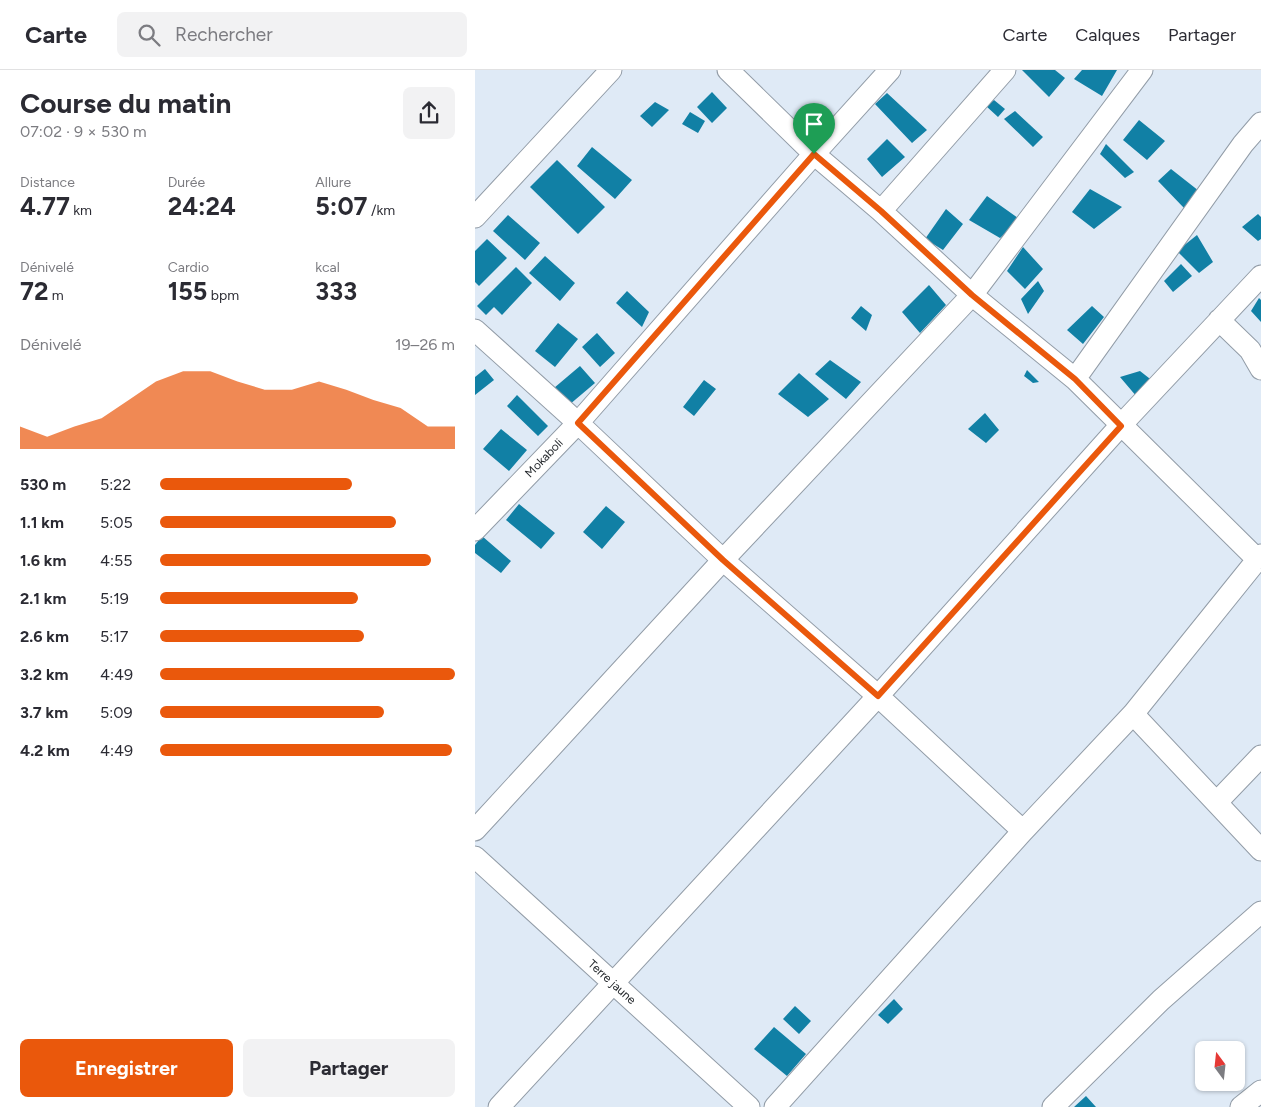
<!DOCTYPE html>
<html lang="fr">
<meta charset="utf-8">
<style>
body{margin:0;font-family:Figtree,sans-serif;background:#f2f2f3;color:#2b2b33;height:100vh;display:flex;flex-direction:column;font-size:19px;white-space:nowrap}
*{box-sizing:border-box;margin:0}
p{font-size:16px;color:#7c7c81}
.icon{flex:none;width:28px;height:28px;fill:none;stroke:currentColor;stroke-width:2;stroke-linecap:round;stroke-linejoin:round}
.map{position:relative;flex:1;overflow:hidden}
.drawer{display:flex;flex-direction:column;background:#fff;width:475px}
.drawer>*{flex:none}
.needle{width:32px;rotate:345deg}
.controls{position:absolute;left:720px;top:971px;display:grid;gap:10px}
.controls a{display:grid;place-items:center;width:50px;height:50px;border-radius:8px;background:#fff;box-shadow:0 1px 4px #0004;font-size:25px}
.pin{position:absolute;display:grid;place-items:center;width:42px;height:42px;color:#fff;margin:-51px -21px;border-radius:50% 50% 50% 0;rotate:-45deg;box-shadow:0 0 5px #0007}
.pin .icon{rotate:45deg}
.round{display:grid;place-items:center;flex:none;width:52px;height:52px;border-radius:8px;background:#f2f2f3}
.headline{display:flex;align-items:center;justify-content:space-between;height:85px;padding:0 20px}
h1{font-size:28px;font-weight:700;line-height:38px}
.figures{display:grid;grid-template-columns:repeat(3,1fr);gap:8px;height:85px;padding:5px 20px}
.figures div{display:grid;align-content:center}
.figures b{font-size:25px;font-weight:700}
.figures small{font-size:14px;font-weight:400}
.figures p{font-size:14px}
.chart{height:140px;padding:10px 20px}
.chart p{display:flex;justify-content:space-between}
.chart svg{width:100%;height:90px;margin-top:5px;fill:#ea580c;opacity:.7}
.action{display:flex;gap:10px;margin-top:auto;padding:10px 20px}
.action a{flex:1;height:58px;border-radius:8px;background:#ea580c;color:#fff;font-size:20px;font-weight:700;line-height:58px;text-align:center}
.action a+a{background:#f2f2f3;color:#2b2b33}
ul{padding:0 20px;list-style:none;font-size:16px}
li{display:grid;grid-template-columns:80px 60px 1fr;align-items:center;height:38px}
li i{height:12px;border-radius:6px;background:#ea580c}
header{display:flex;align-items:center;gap:30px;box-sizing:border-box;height:70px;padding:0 25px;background:#fff;border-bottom:1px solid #e1e1e2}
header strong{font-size:24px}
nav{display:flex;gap:28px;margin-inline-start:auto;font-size:18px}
.search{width:350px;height:45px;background:#f2f2f3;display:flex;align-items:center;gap:12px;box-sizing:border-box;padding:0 18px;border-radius:8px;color:#7c7c81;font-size:19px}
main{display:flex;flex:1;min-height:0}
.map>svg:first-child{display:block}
</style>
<header>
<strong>Carte</strong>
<div class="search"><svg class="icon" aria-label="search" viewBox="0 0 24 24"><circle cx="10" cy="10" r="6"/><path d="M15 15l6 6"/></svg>Rechercher</div>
<nav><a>Carte</a><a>Calques</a><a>Partager</a></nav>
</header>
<main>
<section class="drawer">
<div class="headline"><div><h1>Course du matin</h1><p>07:02 · 9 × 530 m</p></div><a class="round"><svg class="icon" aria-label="share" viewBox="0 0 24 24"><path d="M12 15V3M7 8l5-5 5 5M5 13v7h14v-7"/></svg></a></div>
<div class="figures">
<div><p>Distance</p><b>4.77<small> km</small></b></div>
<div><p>Durée</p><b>24:24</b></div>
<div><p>Allure</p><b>5:07<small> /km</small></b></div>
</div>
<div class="figures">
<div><p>Dénivelé</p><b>72<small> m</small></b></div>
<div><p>Cardio</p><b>155<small> bpm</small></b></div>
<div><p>kcal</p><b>333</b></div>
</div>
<div class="chart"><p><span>Dénivelé</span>19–26 m</p>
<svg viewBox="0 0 160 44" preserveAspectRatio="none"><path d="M0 44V33L10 38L20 33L30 29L40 20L50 11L60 6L70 6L80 11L90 15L100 15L110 11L120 15L130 20L140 24L150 33L160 33V44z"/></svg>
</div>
<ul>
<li><b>530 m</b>5:22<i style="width:65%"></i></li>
<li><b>1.1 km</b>5:05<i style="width:80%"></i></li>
<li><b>1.6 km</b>4:55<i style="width:92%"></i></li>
<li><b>2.1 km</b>5:19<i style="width:67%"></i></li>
<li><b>2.6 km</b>5:17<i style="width:69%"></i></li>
<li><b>3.2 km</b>4:49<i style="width:100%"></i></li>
<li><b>3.7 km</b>5:09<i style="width:76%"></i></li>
<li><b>4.2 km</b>4:49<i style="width:99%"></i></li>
</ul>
<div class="action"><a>Enregistrer</a><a>Partager</a></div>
</section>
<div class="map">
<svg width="786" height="1037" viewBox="0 0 786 1037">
<rect width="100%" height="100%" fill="#dfeaf6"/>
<path fill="#1180a5" d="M547,0H580L590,8L574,27Z
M607,0H642L627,26L599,9Z
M237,22L252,38L237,53L222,37Z
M412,23L452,60L437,73L400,34Z
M519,30L530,39L523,47L511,36Z
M180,32L194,40L177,57L165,46Z
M540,41L568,67L558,77L529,49Z
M215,42L230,51L223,63L207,54Z
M664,50L690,71L672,90L648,70Z
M412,69L430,87L407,107L392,89Z
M631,74L659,102L650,108L625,84Z
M117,77L157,110L140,129L102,96Z
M82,90L130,137L103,164L55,117Z
M696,99L724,121L709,138L683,111Z
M615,119L647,137L619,159L597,142Z
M512,126L546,150L525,168L494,150Z
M471,139L488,154L468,180L450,169Z
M783,144L786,147V169L783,171L767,157Z
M33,145L65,173L50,190L18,161Z
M722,165L738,192L724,203L702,181Z
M12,169L32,188L4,216L0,212V181Z
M548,177L568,199L550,219L532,201Z
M70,186L100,213L85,231L54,203Z
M706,194L717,206L698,222L689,211Z
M41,197L57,213L27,245L19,237L11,245L2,236Z
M563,211L569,221L553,244L546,229Z
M454,215L471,235L445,263L427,242Z
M152,221L174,242L167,257L141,233Z
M784,228L786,230V252L776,241Z
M386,236L397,245L391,261L376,248Z
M617,236L629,247L608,274L592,260Z
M83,253L103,269L80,297L60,281Z
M122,263L140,283L125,297L107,277Z
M355,290L386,312L371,329L340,304Z
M105,296L120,313L94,335L79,318Z
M10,299L19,310L0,325V307Z
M552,300L564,312L558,313L549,306Z
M665,301L679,312L662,327L645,307Z
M324,303L354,329L333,347L303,324Z
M229,310L241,319L219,346L208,337Z
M42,325L73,356L63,366L32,336Z
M510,343L524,360L511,373L493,359Z
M26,359L52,380L34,401L8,379Z
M44,434L80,463L66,479L31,450Z
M131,436L150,452L127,479L108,462Z
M7,466L36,491L26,503L0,483V475Z
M419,929L428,939L413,954L403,945Z
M320,936L336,951L324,964L308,949Z
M299,957L331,984L312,1006L279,979Z
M611,1026L621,1037H599Z"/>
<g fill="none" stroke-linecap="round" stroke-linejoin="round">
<g stroke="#929ca7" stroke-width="23">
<path id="minor" d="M253,0L339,84L406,141L497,225L600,309L782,489
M406,141L530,0
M0,147L136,0
M744,250L775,280L786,299
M0,260L103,353L248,490L403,626L548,761
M600,309L768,74L786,53
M0,460L103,353L339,84L415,0
M658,644L786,780
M742,732L786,686
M0,760L248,490L497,225L667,0
M0,787L274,1037
M24,1037L403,626L646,355L786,206
M300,1037L548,761L658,644L786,485
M578,1037L686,930L786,842
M766,1037L786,1021"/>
</g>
<use href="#minor" stroke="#fff" stroke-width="21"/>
</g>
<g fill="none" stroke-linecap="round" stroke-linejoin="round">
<g stroke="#fff" stroke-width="10">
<path id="route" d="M339,84L406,141L497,225L600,309L646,356L403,626L248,490L103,353Z"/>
</g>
<use href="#route" stroke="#ea580c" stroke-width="6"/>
</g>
<g text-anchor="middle" stroke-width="4" stroke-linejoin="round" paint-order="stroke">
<g font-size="12" fill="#272b2f" stroke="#fff">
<text transform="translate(69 388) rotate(-46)" y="4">Mokaboli</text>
<text transform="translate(137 912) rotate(42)" y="4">Terre jaune</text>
</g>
</g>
</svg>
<div class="controls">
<a><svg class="needle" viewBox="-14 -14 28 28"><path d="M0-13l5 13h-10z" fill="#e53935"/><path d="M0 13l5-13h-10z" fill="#7c7c81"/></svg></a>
</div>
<div class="pin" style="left:339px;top:84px;background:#1e9e55"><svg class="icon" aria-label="arrive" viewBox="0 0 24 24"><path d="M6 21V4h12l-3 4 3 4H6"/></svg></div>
</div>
</main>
